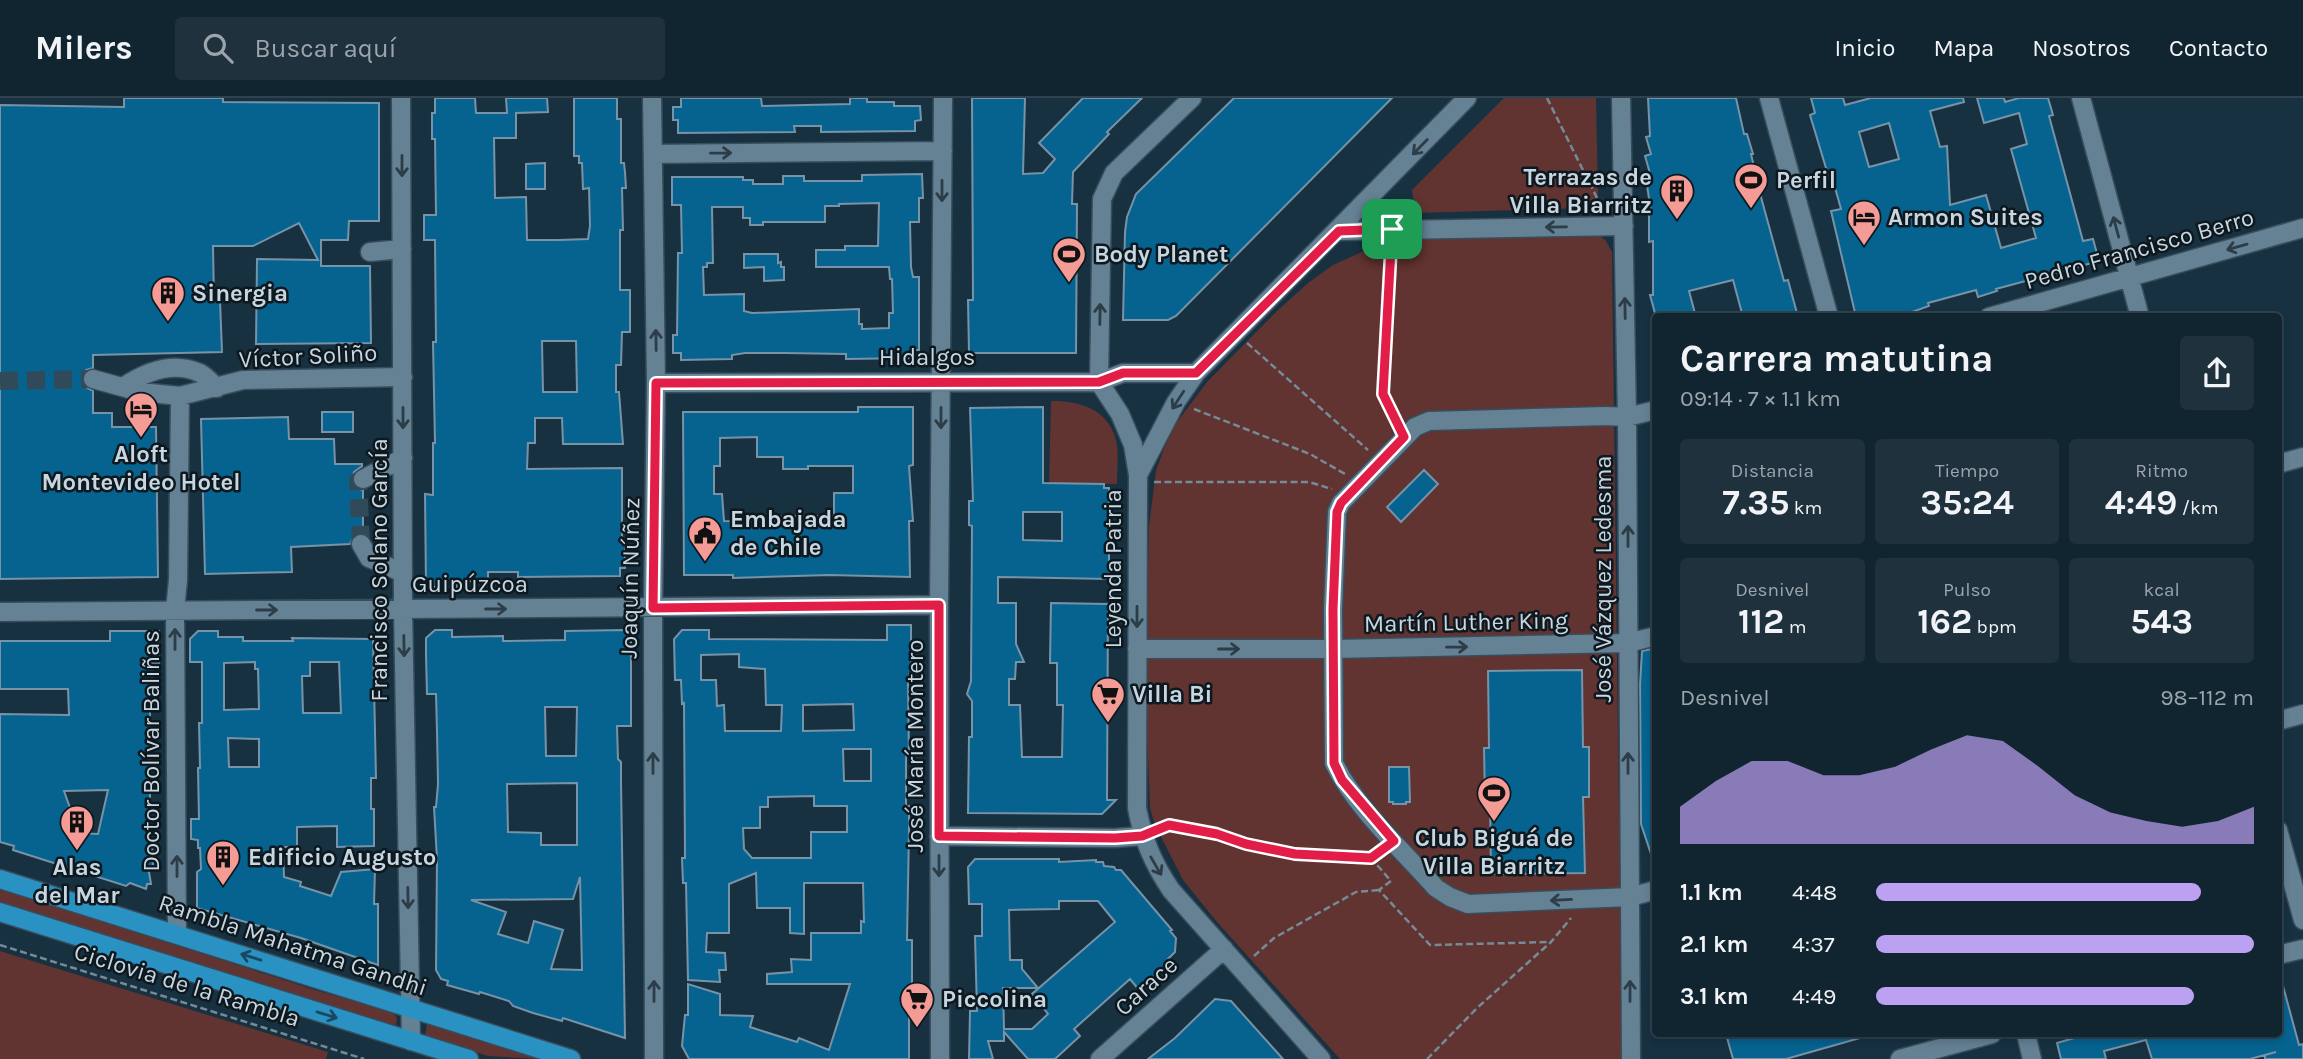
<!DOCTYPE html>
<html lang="es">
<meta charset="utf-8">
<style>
body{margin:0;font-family:Karla,sans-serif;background:#1e313d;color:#f1f3f6;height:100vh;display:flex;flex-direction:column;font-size:26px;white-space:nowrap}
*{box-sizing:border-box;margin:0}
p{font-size:23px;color:#9ca5ab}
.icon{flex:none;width:38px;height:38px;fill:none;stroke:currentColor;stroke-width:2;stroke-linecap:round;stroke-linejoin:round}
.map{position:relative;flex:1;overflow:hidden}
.drawer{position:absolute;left:1652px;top:215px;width:630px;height:724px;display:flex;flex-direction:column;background:#112531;border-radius:7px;box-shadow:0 4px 10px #0003,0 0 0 2px #30424d}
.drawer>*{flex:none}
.pin{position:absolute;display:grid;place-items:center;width:60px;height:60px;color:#fff;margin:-30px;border-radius:14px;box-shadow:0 4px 10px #0006}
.round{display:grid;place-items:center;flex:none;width:74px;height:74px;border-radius:7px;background:#1e313d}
.summary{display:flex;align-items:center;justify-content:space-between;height:119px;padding:0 28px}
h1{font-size:38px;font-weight:700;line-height:52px}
.figures{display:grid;grid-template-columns:repeat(3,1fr);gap:10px;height:119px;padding:7px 28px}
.figures div{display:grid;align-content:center;border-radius:7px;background:#1e313d;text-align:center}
.figures b{font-size:35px;font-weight:700}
.figures small{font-size:19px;font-weight:400}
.figures p{font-size:19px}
.chart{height:196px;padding:14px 28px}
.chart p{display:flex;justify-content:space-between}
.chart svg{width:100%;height:126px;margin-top:7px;fill:#bca0f2;opacity:.7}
ul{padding:0 28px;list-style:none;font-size:23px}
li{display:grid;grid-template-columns:112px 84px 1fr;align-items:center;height:52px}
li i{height:18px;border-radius:9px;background:#bca0f2}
header{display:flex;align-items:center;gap:42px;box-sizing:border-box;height:98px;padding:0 35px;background:#112531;border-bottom:2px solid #30424d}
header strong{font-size:33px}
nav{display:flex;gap:38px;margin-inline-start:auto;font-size:24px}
.search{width:490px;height:63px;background:#1e313d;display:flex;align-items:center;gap:18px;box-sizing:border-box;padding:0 24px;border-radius:7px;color:#9ca5ab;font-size:26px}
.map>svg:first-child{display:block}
</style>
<header>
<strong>Milers</strong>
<div class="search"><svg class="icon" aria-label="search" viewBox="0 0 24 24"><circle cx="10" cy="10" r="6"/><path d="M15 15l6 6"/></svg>Buscar aquí</div>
<nav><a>Inicio</a><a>Mapa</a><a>Nosotros</a><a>Contacto</a></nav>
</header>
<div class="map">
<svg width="2303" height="961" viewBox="0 0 2303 961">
<rect width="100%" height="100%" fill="#173141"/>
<path fill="#613331" d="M1504,0H1596L1598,97L1587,110L1415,115L1412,92Z
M1428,137H1599L1606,143L1612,154L1622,961H1340L1217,824L1183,782L1155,727L1150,710L1145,580L1149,428L1156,373L1163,353L1174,328L1207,284L1277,213L1308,185L1333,167L1375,148Z
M1051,303C1078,303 1108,310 1116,342C1119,356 1117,372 1117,386L1049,385Z
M0,791L318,893L393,914L397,920L396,927L381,924L0,804Z
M0,853L328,954L326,961H0Z
M427,925L540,961L488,958L425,939Z"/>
<path fill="#066390" stroke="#7793a7" stroke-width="2" fill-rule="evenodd" d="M124,0H223V4L379,5V123H349L348,142H321V168H370L371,245L256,246L257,161L318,162L299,125L253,148H213L214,203H220L222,254L93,257V270L86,272L82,279L84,288L93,293V315H112V329H156L158,479L0,481V7L124,9Z
M435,0H475L476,15H507L506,0H547L548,14L516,15V40H494L495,100L526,99L527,142H559L588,141L590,128L589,90L583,91L582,65H579V58H574V0H617V21H621V65H624L625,74L626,90H622L623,132H620V192H630V234H622L621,267H616V294H619L623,346H563L562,320H535V345H528L527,371L622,370V446H625V470H620V478L518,479V474H488V483H457V489H426L425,396L433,397V345H435L433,244H436L435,142H424V117H436L435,41H432V15H435ZM542,243H576L577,294H543Z
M681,0H761L762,8L850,6V0H867V4H894V8H920L921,22L915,23V33L821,34V28H794L795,34L678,35V22H673V9H681Z
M972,0H1025L1023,76L1043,75L1055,61L1039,45L1083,0H1142L1107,34L1109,36L1073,74L1072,106H1077L1076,255H969L968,202H973Z
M1234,0H1392L1176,218L1168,222H1123L1125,134L1127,119L1136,96Z
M1648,0H1736L1744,36H1747L1753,56H1751L1761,99L1784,183L1788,182L1798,219H1743L1733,182L1689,193L1696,219H1656L1650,197H1653V143L1649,144V114H1651L1647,87L1650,84L1649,80L1651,79L1645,58L1651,56L1646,39L1650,38Z
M1811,0H1843L1845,7L1871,0H1963L1964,4L1930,13L1940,49L1947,48L1950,107L1986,97L2001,150L2036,140L2011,51L2027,46L2019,15L1984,25L1977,0H2004L2005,4L2019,0H2048L2053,17L2049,18L2083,143L2093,141L2099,163L1996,191L1997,193L1978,199L1976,192L1928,205L1929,208L1898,219H1856L1831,113L1841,111L1832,79L1829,80L1810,17L1815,15ZM1889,25L1899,61L1869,69L1859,34Z
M545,65V91H526V66Z
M922,76L923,100H919V124H910L911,169L913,179H919V252H913V260L846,261V256L785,255H745L732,257V261L681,262V255H673V237H677L678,155H682L681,107H672V79H743V82H753V86H783V78H804V83H862V77ZM879,105L878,148H845V152H816V169H889L890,181H892L893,215H889V230L862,231V226H859V211L752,215L744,213V196L704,197L703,169H707V165H713L712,109H743V120H750V127H763V124H825V108H839V106Z
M744,156H778V165L781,164V169H784V182L764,183V169L744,170Z
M858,309H913V367L909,368L913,423H909L910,479L829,477L733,480V477H684L683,314H858ZM757,339V359H783V371H808V368H853V395H834V418H770V424L724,423L722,396H714V368H720V340Z
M1043,309V385L1104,386V390H1109V481L998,479V505H1016V546L1024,564H1016L1015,581H1009V607H1020L1022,659H1062L1063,607H1057V565H1050L1051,505L1108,506L1107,702H1116L1102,716L968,715L969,639H972V603L967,596L971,583L972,428L969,427V403H973L970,310ZM1023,414H1062V443L1023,442Z
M322,314H353V334H322Z
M288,319L289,341H334L335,366H362V368L354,374L352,381L356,390L363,392V435L355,437L350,446L291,449L292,474L205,476L201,321Z
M1424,372L1438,386L1401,424L1387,409Z
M887,527H911V576H909L908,587L909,658H906V708H909V733L907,842H912V909H909V961H689L682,948L685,917H688V886L720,896V917L753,918L750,929L797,944L799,940L829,952L850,886H767V876L792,874L791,861L811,862V835H861V823L864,824L863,785H804V836L790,835V810H757L756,775L729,786V835H707L706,854L725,855L726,872H719L720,884L688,882L686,785H683L682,760H685L684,605L682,606L681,582H675L674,541L682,532H709V541L887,542ZM739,556V569L765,571L766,607H782L781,633H725L724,607L717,608L716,582H701V557ZM853,606L854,632L803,633V607ZM843,651H871V683H844ZM814,698V708H847V734H811V760H752L744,751L743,730H760V709H768V699Z
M435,532H452V539L503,538V543L565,542V533L625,532L631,537V628H617L618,661L621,664V684L625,940L563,920L562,923L533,915L513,908L509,903L480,894L479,896L447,887L448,883L441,881L436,872L437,761L434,709H436L438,686L437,634L436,596H427L426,558V540ZM545,609H577L576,658H546ZM577,685V747H541V735L508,734L507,686ZM580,779L582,872L551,871L563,832L534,823L528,845L498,836L506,814L471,802L573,801Z
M110,533H159V565H152L153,612H150V744L152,743L153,768H148L151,786H147L146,791L130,785L126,788L13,752L14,748L0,744V616L69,617L68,591H0V543H110ZM108,692L98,736L79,735L64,693Z
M198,533H218V539H243V543H293L292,540L373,541L376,680H371V711H374V748L337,749V728L297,729V749H283L284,779L301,784L300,788L331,798L341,774L375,771L374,806H378V867L301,840L197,810V774L201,771L200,750H198V742L191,741V721H199L198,670H200L199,625H202V564H190V541ZM255,564V571H258L259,611L224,612V565ZM310,564H339L341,615H303L302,578H310ZM228,640L259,641V669H229Z
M1656,550V762H1653L1641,726L1640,586L1642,553Z
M1582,572L1583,649H1589V699H1583L1585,775L1491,776L1490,701H1485L1484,650H1489L1488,573Z
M1389,669H1409L1410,704H1406V706H1393V704H1389Z
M975,761H1059V764L1096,762V764H1103L1104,768L1114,769L1116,772H1121L1172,832L1170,833L1176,840L1175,854L1165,864L1167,867L1139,892L1130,881L1074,931L1080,938L1055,961H1028L1004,934V943H988L993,961H969L970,913H977L975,838H982V806H969L968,769ZM1059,803H1098L1115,824L1032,896L1048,916L1032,931H1004L1003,890H1038L1022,871V862H1010L1009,812L1059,811Z
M2278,888H2283L2299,947L2303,946V961H2265V957L2276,954L2250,961H2152L2146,942L2104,953L2106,961H2061L2057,945L2088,936H2278Z
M1215,901L1231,903L1283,961H1148L1175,940Z
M1726,936H1859L1860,940L1786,961H1733Z"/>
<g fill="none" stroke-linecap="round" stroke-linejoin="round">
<path stroke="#314a59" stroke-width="18" stroke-dasharray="18 9" stroke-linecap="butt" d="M0,283L93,281
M361,446L358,383L363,381"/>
<g stroke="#384d5b" stroke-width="21">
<path id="minor" d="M401,0L403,511L411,943
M652,0L656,285L653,511L654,961
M1621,0L1627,319L1631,961
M1769,0L1829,219
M2081,0L2140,219
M653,56L943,53
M1339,133L1624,128
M370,154L402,151
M1989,219L2303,130
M93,281L140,294L180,298L243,282L403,279
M656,285L1099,284L1123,275H1196
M123,289C145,274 173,263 200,275C206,278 212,285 217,290
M1656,312L1627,319L1606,318L1429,323L1415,329L1341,405L1337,414L1333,511L1334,665C1355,709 1403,753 1436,790L1450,799L1468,806L1630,799L1656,792
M2278,366L2303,359
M1138,377L1133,347L1120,316L1099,284L1102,101L1114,75L1192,0
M363,381L403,360
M361,446L369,460L403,475
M0,514L939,507
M1137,551H1334L1628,545L1656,538
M2278,623L2303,616
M2278,732L2303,822
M939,738L1115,740L1142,738
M177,836L175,512L178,482L180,298
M2278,857L2303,851
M2026,936L2032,961
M940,961L939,507L943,0
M1100,961L1224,851
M1321,961L1171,792C1153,765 1143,742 1137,710L1138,377L1176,304L1196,275L1467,0
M1900,961L1992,936"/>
</g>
<g stroke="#384d5b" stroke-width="21">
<path id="major" d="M0,781L571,961
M0,814L469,961"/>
</g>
<path stroke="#768a97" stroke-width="2.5" stroke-dasharray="7 3.5" stroke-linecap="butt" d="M1547,0L1602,110
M1391,148L1383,296L1396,324
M1247,245L1368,352
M1194,311L1310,356L1345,376
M1154,384H1309L1332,391
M1158,732C1188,720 1260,751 1295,756C1320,759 1346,759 1371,760
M1380,753L1371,760L1391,783L1379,792L1430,847L1551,844
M0,847L364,961
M1254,858L1274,840L1356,794L1379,792
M1427,961L1476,911L1551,844L1571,820"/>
<use href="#minor" stroke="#658194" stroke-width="18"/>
<use href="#major" stroke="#2a92c3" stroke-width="18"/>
</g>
<defs><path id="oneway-shaft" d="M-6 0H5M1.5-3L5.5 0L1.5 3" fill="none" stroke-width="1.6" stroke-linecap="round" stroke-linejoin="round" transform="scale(1.75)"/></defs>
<g stroke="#2c3d48">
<use href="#oneway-shaft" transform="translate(1420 49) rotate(134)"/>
<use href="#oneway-shaft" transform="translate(721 55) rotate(-1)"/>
<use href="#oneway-shaft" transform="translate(402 68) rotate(90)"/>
<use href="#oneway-shaft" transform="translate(942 93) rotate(90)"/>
<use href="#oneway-shaft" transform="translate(1556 129) rotate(179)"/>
<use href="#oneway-shaft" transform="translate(2116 129) rotate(-105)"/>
<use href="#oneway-shaft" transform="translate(2237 149) rotate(164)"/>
<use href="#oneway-shaft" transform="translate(1625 210) rotate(-91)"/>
<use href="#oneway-shaft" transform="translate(1100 216) rotate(-89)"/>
<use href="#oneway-shaft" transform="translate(656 242) rotate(-91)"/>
<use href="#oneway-shaft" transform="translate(1178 302) rotate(123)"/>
<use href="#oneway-shaft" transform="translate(403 320) rotate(90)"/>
<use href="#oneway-shaft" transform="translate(941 320) rotate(90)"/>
<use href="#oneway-shaft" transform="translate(1628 438) rotate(-90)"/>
<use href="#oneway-shaft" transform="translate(496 511)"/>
<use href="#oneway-shaft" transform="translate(267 512)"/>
<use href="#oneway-shaft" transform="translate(1137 519) rotate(90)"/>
<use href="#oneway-shaft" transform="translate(175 541) rotate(-90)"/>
<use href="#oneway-shaft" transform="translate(404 548) rotate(89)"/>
<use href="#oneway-shaft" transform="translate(1457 549) rotate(-1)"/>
<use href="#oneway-shaft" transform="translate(1229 551)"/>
<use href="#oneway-shaft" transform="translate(653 665) rotate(-90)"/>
<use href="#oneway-shaft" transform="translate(1628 665) rotate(-90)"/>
<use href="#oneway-shaft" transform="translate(177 768) rotate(-90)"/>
<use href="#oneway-shaft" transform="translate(939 768) rotate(90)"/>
<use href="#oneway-shaft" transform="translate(1156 768) rotate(60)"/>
<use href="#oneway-shaft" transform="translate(408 800) rotate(89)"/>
<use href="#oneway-shaft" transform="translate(1561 802) rotate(177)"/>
<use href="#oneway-shaft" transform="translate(654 893) rotate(-90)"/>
<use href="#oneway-shaft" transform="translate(1630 893) rotate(-90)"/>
</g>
<g stroke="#194961">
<use href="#oneway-shaft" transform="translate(251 859) rotate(-163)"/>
<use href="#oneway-shaft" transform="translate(327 917) rotate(17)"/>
</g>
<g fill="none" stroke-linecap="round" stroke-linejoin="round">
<g stroke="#fff" stroke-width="14">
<path id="route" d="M1392,131L1383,296L1404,339L1341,405L1337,414L1333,511L1334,665L1342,682L1394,743L1371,760L1295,756L1246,746L1217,736L1169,727L1142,738L1115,740L939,738V507L653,510L656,285L1099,284L1123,275H1196L1339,133Z"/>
</g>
<use href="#route" stroke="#e11d48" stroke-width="9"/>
</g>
<defs>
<g id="stadium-pin" transform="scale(1.75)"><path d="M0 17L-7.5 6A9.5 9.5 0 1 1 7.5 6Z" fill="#f59b96" stroke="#0d181f"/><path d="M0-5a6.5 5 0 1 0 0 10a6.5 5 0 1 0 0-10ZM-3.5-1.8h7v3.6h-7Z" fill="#111"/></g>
<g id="building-pin" transform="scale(1.75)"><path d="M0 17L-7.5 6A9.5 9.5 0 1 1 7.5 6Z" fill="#f59b96" stroke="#0d181f"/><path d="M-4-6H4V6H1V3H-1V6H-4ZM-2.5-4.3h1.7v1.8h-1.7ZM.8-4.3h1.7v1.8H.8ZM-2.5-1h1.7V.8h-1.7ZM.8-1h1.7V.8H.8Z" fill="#111"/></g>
<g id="hotel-pin" transform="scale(1.75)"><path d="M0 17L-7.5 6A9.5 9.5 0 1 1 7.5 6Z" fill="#f59b96" stroke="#0d181f"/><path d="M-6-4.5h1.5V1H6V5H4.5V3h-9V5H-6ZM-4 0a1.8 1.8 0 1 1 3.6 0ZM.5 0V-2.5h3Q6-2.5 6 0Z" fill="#111"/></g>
<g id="civic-pin" transform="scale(1.75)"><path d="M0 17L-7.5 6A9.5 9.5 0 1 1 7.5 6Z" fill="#f59b96" stroke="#0d181f"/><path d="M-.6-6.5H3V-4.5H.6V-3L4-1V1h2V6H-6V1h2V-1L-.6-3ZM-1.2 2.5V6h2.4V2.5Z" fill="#111"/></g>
<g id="supermarket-pin" transform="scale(1.75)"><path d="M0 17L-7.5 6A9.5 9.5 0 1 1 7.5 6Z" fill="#f59b96" stroke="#0d181f"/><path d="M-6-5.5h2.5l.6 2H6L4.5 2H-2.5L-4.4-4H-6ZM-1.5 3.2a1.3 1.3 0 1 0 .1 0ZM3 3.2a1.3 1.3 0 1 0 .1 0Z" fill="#111"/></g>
</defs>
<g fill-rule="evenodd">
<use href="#stadium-pin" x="1751" y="82"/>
<use href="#building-pin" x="1677" y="93"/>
<use href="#hotel-pin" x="1864" y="119"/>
<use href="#stadium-pin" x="1069" y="156"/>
<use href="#building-pin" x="168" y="195"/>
<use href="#hotel-pin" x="141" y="311"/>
<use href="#civic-pin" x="705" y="435"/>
<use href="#supermarket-pin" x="1108" y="596"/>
<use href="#stadium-pin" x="1494" y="695"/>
<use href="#building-pin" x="77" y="724"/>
<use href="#building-pin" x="223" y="759"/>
<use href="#supermarket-pin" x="917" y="901"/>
</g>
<g text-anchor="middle" stroke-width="5" stroke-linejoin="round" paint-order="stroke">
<g font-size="24" font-weight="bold" fill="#c7d6e0" stroke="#0d181f" text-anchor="start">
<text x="1652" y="87" text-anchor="end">Terrazas de<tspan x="1652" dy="28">Villa Biarritz</tspan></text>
<text x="1776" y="90">Perfil</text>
<text x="1888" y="127">Armon Suites</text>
<text x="1094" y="164">Body Planet</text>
<text x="192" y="203">Sinergia</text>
<text x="141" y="364" text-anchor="middle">Aloft<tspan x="141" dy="28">Montevideo Hotel</tspan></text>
<text x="730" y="429">Embajada<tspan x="730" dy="28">de Chile</tspan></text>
<text x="1132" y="604">Villa Bi</text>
<text x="1494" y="748" text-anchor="middle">Club Biguá de<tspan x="1494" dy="28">Villa Biarritz</tspan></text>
<text x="248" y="767">Edificio Augusto</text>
<text x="77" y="777" text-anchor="middle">Alas<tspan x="77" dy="28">del Mar</tspan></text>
<text x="942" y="909">Piccolina</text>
</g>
<g font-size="24" fill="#c7d6e0" stroke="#0d181f">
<text transform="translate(2139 151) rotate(-16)" y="8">Pedro Francisco Berro</text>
<text transform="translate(308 258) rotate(-3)" y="8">Víctor Soliño</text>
<text x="927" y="267">Hidalgos</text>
<text transform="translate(1113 471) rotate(-90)" y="8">Leyenda Patria</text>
<text transform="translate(379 472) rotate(-90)" y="8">Francisco Solano García</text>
<text transform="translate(630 480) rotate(-89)" y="8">Joaquín Núñez</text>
<text transform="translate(1603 481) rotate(-90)" y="8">José Vázquez Ledesma</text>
<text x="470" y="494">Guipúzcoa</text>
<text transform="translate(1466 524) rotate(-1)" y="8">Martín Luther King</text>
<text transform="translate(915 648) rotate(-90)" y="8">José María Montero</text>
<text transform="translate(151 653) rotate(-90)" y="8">Doctor Bolívar Baliñas</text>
<text transform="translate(293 847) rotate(18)" y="8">Rambla Mahatma Gandhi</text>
<text transform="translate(187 887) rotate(17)" y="8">Ciclovia de la Rambla</text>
<text transform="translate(1146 888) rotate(-42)" y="8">Carace</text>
</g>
</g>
</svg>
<div class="pin" style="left:1392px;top:131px;background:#1e9e55"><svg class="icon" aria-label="arrive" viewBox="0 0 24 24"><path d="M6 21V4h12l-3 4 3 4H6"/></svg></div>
<section class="drawer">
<div class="summary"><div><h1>Carrera matutina</h1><p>09:14 · 7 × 1.1 km</p></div><a class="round"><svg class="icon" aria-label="share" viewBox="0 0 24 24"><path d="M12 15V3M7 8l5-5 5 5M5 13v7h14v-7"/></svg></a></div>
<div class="figures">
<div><p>Distancia</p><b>7.35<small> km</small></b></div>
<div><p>Tiempo</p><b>35:24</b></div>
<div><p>Ritmo</p><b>4:49<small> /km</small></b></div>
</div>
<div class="figures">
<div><p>Desnivel</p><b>112<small> m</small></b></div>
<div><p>Pulso</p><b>162<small> bpm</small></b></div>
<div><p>kcal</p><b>543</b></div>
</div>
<div class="chart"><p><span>Desnivel</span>98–112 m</p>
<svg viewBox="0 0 160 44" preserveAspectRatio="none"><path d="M0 44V31L10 22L20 15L30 15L40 20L50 20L60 17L70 11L80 6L90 8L100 17L110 27L120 33L130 36L140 38L150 36L160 31V44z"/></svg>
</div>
<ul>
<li><b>1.1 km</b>4:48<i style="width:86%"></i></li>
<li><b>2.1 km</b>4:37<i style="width:100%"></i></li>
<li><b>3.1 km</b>4:49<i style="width:84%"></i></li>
</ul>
</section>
</div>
